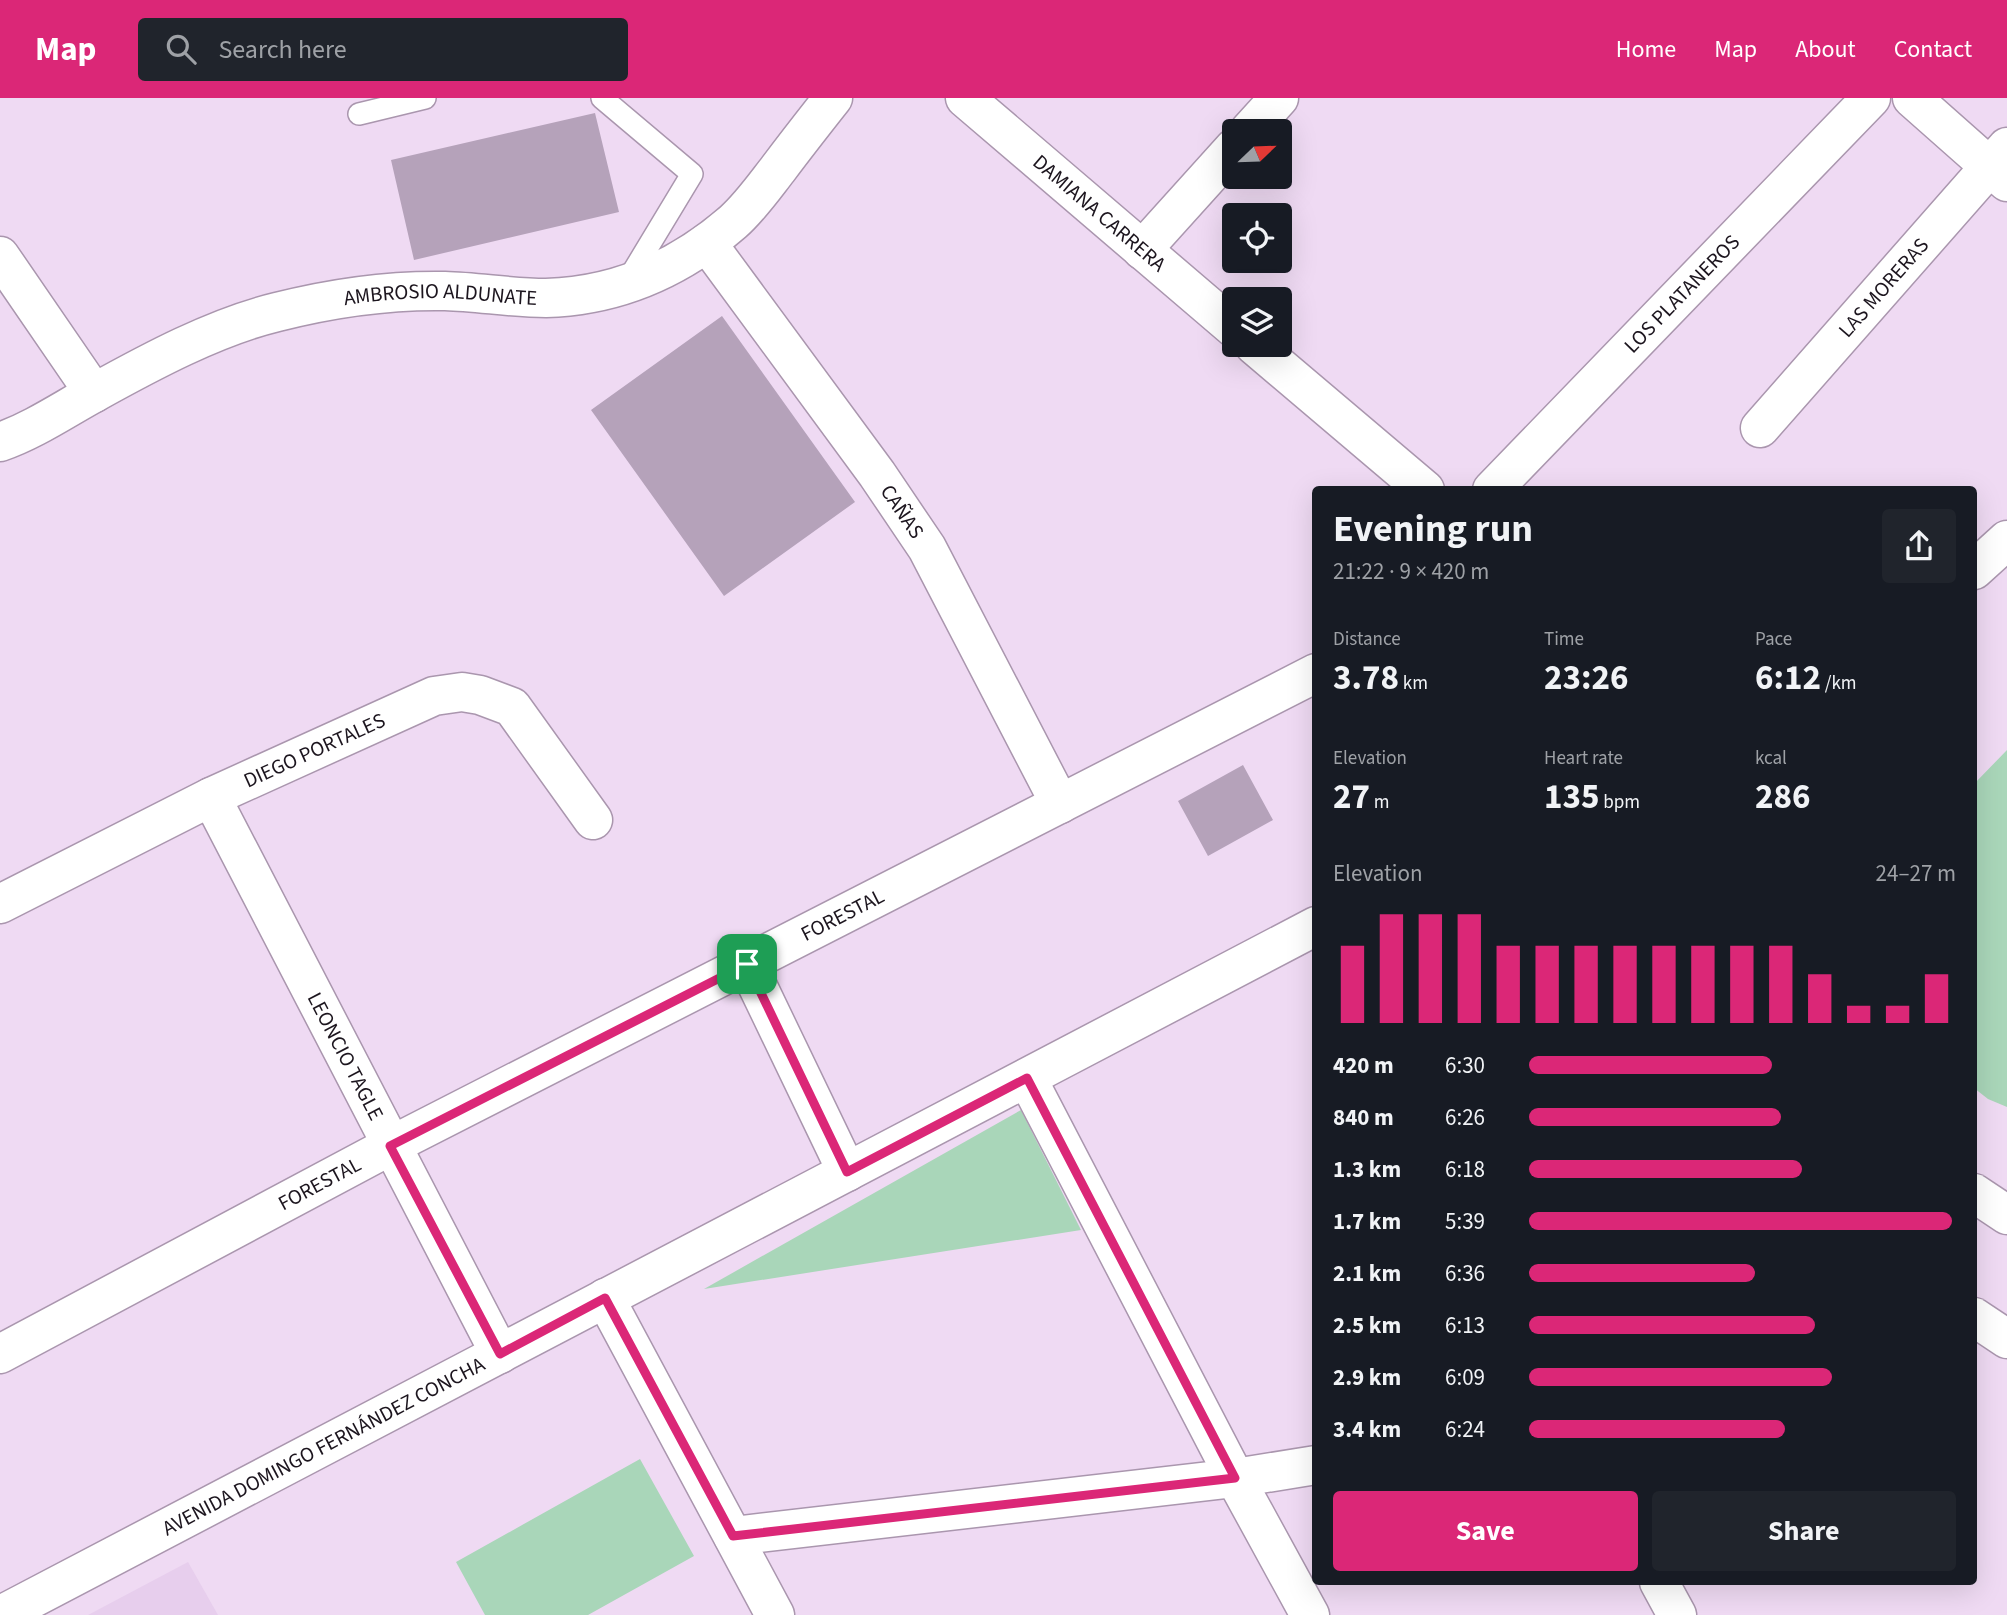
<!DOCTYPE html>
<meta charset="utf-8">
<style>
body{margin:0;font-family:"Source Sans 3",sans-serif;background:#20242c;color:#f1f3f6;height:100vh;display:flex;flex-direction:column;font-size:26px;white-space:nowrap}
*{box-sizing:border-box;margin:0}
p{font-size:23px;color:#9ea1a6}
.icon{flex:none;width:38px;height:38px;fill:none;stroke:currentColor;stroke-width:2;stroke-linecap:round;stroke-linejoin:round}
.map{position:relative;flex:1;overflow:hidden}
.details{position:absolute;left:1312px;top:388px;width:665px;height:1099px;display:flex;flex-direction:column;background:#171b24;border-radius:7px;box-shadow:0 7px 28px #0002}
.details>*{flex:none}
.needle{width:46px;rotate:67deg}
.buttons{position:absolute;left:1222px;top:21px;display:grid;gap:14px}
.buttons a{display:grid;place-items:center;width:70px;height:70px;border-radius:7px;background:#171b24;box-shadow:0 7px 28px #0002;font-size:35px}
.pin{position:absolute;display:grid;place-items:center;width:60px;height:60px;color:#fff;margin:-30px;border-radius:14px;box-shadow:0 4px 10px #0006}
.round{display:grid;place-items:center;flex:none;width:74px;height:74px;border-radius:7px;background:#20242c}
.summary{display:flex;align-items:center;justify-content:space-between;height:119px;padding:0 21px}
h1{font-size:38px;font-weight:700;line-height:52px}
.metrics{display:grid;grid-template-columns:repeat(3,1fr);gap:10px;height:119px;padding:7px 21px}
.metrics div{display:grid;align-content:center}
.metrics b{font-size:35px;font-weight:700}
.metrics small{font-size:19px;font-weight:400}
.metrics p{font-size:19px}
.chart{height:196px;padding:14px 21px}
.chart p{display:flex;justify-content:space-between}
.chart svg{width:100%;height:126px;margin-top:7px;stroke:#db2777;stroke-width:6}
.action{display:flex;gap:14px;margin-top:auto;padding:14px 21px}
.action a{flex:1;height:80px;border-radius:7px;background:#db2777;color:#fff;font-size:28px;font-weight:700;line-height:80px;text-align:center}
.action a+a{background:#20242c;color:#f1f3f6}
ul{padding:0 21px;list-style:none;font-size:23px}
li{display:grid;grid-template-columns:112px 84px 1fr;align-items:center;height:52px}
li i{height:18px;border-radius:9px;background:#db2777}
header{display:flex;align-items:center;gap:42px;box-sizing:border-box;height:98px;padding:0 35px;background:#db2777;color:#fff}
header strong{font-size:33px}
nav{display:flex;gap:38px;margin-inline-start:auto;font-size:24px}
.search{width:490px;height:63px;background:#20242c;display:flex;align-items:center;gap:18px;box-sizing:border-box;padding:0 24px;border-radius:7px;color:#9ea1a6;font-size:26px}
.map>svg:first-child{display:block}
</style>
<header>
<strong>Map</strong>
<div class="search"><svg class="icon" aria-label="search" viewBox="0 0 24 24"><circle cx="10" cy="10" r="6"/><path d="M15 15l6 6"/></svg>Search here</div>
<nav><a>Home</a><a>Map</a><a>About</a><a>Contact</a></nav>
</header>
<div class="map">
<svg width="2007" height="1517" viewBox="0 0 2007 1517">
<rect width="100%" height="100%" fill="#efdaf3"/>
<path fill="#e7ceed" d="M188,1464L218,1517H88Z"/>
<path fill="#a9d6b9" d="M2007,652V1009L1988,1001L1974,990V686Z
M1021,1012L1081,1132L704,1191Z
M640,1361L694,1458L588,1517H485L456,1464Z"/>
<path fill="#b5a2ba" d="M595,15L619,114L414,162L391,62Z
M722,218L855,404L724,498L591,312Z
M1243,667L1273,722L1208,758L1178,703Z"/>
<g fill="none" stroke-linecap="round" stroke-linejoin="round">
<g stroke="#aa96ae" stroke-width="24">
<path id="service" d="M602,0L692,76L628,182
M359,16L425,0"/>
</g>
<g stroke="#aa96ae" stroke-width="41">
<g id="minor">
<path id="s1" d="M965,0L1234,230"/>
<path d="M1912,0L2007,84"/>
<path d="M1249,33L1279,0"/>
<path id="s2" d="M707,145L877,376L927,450L1060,706"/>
<path d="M1142,152L1234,50"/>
<path d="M0,158L94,295"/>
<path d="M1254,247L1425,392"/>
<path id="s3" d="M1760,330L2007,49"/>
<path id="s4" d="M0,344C34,332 63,312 94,295C150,264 215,229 277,214C332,200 389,192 445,193C479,194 512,200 546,200C617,198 680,170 733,124C750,109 764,89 778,71C796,47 814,24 833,0"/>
<path id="s5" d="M1492,392L1871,0"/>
<path d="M1974,472L2007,442"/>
<path id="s6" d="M211,699L500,1256"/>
<path id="s7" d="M0,806L211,699L434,598L462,594L480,597L512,609L593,722"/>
<path d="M747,866L847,1074"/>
<path d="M1027,980L1235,1380L1310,1517"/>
<path d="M1974,1095L2007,1117"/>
<path d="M605,1200L775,1517"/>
<path id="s8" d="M0,1256L390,1048L1316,575"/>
<path d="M733,1438L1235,1380L1316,1367"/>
<path d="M1659,1484L1677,1517"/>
</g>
</g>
<g stroke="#aa96ae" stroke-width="41">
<g id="secondary">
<path d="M1974,1219L2007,1241"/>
<path id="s9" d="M1,1517L1316,828"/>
</g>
</g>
<use href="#service" stroke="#fff" stroke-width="21"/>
<use href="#minor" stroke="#fff" stroke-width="38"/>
<use href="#secondary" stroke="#fff" stroke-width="38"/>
</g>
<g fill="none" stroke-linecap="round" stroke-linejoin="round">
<g stroke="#fff" stroke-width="14">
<path id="route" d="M747,866L847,1074L1027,980L1235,1380L733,1438L605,1200L500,1256L390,1048Z"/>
</g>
<use href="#route" stroke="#db2777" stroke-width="9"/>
</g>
<g text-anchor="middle" stroke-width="5" stroke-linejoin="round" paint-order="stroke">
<g font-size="21" fill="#1c151e" stroke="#fff">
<text dy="7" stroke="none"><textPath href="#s1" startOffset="177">DAMIANA CARRERA</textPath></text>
<text dy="7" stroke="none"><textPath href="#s3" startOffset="187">LAS MORERAS</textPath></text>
<text dy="7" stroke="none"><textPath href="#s5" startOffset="273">LOS PLATANEROS</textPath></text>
<text dy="7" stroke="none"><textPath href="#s4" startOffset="472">AMBROSIO ALDUNATE</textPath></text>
<text dy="7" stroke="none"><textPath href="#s2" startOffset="332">CAÑAS</textPath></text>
<text dy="7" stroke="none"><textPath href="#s7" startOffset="350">DIEGO PORTALES</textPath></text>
<text dy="7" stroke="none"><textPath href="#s8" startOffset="950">FORESTAL</textPath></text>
<text dy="7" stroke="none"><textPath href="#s6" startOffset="292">LEONCIO TAGLE</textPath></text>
<text dy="7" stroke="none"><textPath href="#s8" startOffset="362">FORESTAL</textPath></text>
<text dy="7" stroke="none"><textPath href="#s9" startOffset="364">AVENIDA DOMINGO FERNÁNDEZ CONCHA</textPath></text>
</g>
</g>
</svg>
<div class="buttons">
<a><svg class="needle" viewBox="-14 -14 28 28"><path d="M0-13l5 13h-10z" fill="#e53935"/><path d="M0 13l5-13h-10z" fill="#9ea1a6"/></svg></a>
<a><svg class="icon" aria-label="locate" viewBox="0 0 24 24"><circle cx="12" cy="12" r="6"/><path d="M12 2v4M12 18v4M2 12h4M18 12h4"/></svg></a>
<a><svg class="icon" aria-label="layers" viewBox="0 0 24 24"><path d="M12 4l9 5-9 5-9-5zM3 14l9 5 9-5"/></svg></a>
</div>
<div class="pin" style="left:747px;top:866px;background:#1e9e55"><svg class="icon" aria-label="arrive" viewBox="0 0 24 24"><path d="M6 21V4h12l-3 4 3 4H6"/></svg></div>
<section class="details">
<div class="summary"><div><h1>Evening run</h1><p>21:22 · 9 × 420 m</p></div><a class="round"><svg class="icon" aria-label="share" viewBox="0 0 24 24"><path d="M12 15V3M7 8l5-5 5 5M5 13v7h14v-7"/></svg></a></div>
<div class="metrics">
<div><p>Distance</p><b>3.78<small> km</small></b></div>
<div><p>Time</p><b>23:26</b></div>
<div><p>Pace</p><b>6:12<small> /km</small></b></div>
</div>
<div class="metrics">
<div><p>Elevation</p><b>27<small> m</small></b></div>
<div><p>Heart rate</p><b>135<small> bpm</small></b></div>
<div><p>kcal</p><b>286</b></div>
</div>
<div class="chart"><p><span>Elevation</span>24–27 m</p>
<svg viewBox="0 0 160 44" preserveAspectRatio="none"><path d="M5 44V17M15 44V6M25 44V6M35 44V6M45 44V17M55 44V17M65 44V17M75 44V17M85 44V17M95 44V17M105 44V17M115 44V17M125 44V27M135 44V38M145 44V38M155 44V27"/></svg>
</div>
<ul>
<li><b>420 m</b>6:30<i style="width:57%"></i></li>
<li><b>840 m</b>6:26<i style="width:59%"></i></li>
<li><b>1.3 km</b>6:18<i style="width:64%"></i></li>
<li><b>1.7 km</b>5:39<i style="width:99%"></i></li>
<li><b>2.1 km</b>6:36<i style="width:53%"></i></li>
<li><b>2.5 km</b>6:13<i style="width:67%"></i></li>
<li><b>2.9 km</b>6:09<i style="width:71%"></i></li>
<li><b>3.4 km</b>6:24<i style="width:60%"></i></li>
</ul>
<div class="action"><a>Save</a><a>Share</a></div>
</section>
</div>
